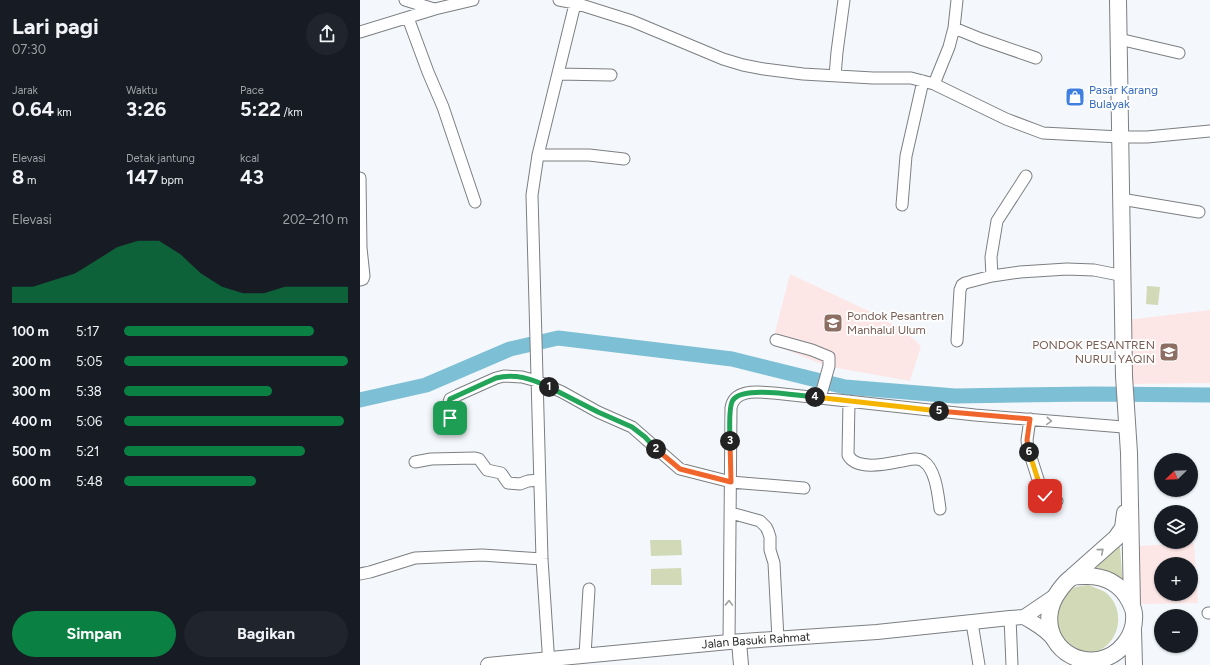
<!DOCTYPE html>
<html lang="id">
<meta charset="utf-8">
<style>
body{margin:0;font-family:Figtree,sans-serif;background:#20242c;color:#f1f3f6;height:100vh;display:flex;flex-direction:column;font-size:15px;white-space:nowrap}
*{box-sizing:border-box;margin:0}
p{font-size:13px;color:#9ea1a6}
.icon{flex:none;width:22px;height:22px;fill:none;stroke:currentColor;stroke-width:2;stroke-linecap:round;stroke-linejoin:round}
.map{position:relative;flex:1;overflow:hidden}
.drawer{display:flex;flex-direction:column;background:#171b24;width:360px}
.drawer>*{flex:none}
.needle{width:26px;rotate:247deg}
.controls{position:absolute;left:794px;top:453px;display:grid;gap:8px}
.controls a{display:grid;place-items:center;width:44px;height:44px;border-radius:50%;background:#171b24;box-shadow:0 1px 3px #0004;font-size:20px}
.pin{position:absolute;display:grid;place-items:center;width:34px;height:34px;color:#fff;margin:-17px;border-radius:8px;box-shadow:0 2px 6px #0006}
.km{position:absolute;width:20px;height:20px;margin:-10px;border-radius:50%;background:#222;color:#fff;font-size:11px;line-height:20px;text-align:center}
.round{display:grid;place-items:center;flex:none;width:42px;height:42px;border-radius:21px;background:#20242c}
.headline{display:flex;align-items:center;justify-content:space-between;height:68px;padding:0 12px}
h1{font-size:22px;font-weight:700;line-height:30px}
.metrics{display:grid;grid-template-columns:repeat(3,1fr);gap:6px;height:68px;padding:4px 12px}
.metrics div{display:grid;align-content:center}
.metrics b{font-size:20px;font-weight:700}
.metrics small{font-size:11px;font-weight:400}
.metrics p{font-size:11px}
.chart{height:112px;padding:8px 12px}
.chart p{display:flex;justify-content:space-between}
.chart svg{width:100%;height:72px;margin-top:4px;fill:#0b8043;opacity:.7}
.cta{display:flex;gap:8px;margin-top:auto;padding:8px 12px}
.cta a{flex:1;height:46px;border-radius:24px;background:#0b8043;color:#fff;font-size:16px;font-weight:700;line-height:46px;text-align:center}
.cta a+a{background:#20242c;color:#f1f3f6}
ul{padding:0 12px;list-style:none;font-size:13px}
li{display:grid;grid-template-columns:64px 48px 1fr;align-items:center;height:30px}
li i{height:10px;border-radius:5px;background:#0b8043}
main{display:flex;flex:1;min-height:0}
.map>svg:first-child{display:block}
</style>
<main>
<section class="drawer">
<div class="headline"><div><h1>Lari pagi</h1><p>07:30</p></div><a class="round"><svg class="icon" aria-label="share" viewBox="0 0 24 24"><path d="M12 15V3M7 8l5-5 5 5M5 13v7h14v-7"/></svg></a></div>
<div class="metrics">
<div><p>Jarak</p><b>0.64<small> km</small></b></div>
<div><p>Waktu</p><b>3:26</b></div>
<div><p>Pace</p><b>5:22<small> /km</small></b></div>
</div>
<div class="metrics">
<div><p>Elevasi</p><b>8<small> m</small></b></div>
<div><p>Detak jantung</p><b>147<small> bpm</small></b></div>
<div><p>kcal</p><b>43</b></div>
</div>
<div class="chart"><p><span>Elevasi</span>202–210 m</p>
<svg viewBox="0 0 160 44" preserveAspectRatio="none"><path d="M0 44V34L10 34L20 30L30 26L40 18L50 10L60 6L70 6L80 14L90 26L100 34L110 38L120 38L130 34L140 34L150 34L160 34V44z"/></svg>
</div>
<ul>
<li><b>100 m</b>5:17<i style="width:85%"></i></li>
<li><b>200 m</b>5:05<i style="width:100%"></i></li>
<li><b>300 m</b>5:38<i style="width:66%"></i></li>
<li><b>400 m</b>5:06<i style="width:98%"></i></li>
<li><b>500 m</b>5:21<i style="width:81%"></i></li>
<li><b>600 m</b>5:48<i style="width:59%"></i></li>
</ul>
<div class="cta"><a>Simpan</a><a>Bagikan</a></div>
</section>
<div class="map">
<svg width="850" height="665" viewBox="0 0 850 665">
<rect width="100%" height="100%" fill="#f4f7fb"/>
<path fill="#fde7e6" fill-rule="evenodd" d="M430,274L513,313L546,332L561,346L550,381L466,366L412,344Z
M850,310V383L768,384L767,320Z
M834,543L838,603L779,604L778,546ZM801,564H831V594H801Z"/>
<path fill="#d1d9b7" d="M787,286L800,287L798,305L786,304Z
M321,540L322,555L291,556L290,540Z
M760,546L763,587L730,571Z
M321,568L322,585H291V569Z
M728,585C733,587 740,589 745,592C771,612 756,656 723,653C716,653 702,642 696,638L694,605C706,591 708,587 728,585Z"/>
<g fill="none" stroke-linecap="round" stroke-linejoin="round">
<path stroke="#7dbfd4" stroke-width="15" d="M0,400L66,385L150,349L198,338L372,359L485,387L595,396L733,394L850,395"/>
<g stroke="#7c7f82" stroke-width="13">
<path id="minor" d="M45,0L74,9
M199,0L215,3L272,21L363,59L383,65L404,69L443,74L513,78H551L574,84L646,119L683,133L760,137H787L850,131
M48,18L68,72L83,107L115,202
M594,28L621,39L676,58
M0,32L75,9L113,0
M759,39L819,53
M198,74L251,75
M475,76L477,52L484,0
M574,84L589,47L594,28L597,0
M178,155H229L264,159
M0,178L1,248L4,276L3,279L0,280
M761,199L839,212
M542,205L546,156L563,81
M632,276L631,257L637,221L666,176
M416,340L452,350L469,357V366L460,398
M597,341L600,290L602,285L605,283L632,276L660,272L707,269L734,270L759,275
M489,401L488,455C496,471 527,464 542,461C548,460 557,457 563,461C576,469 578,495 580,509
M90,417L89,402L90,399L98,395L136,378L144,376L162,377L177,381L202,392L238,412L272,427L320,469L371,482L444,488
M670,419L667,440L668,448L682,492L686,497L697,501
M55,462L71,459L115,458L119,459L127,470L141,473L148,483L160,484L168,481L179,480
M371,513L400,521L406,527L408,531L410,537V550L414,563L418,639
M0,574L10,572L55,558L122,555L182,559
M848,613H850
M650,618L652,665
M612,623L619,665
M369,642L371,408C374,388 399,392 414,393L615,415L763,427
M225,655L229,589
M189,665L182,559L172,195L178,155L216,0"/>
</g>
<g stroke="#7c7f82" stroke-width="16">
<g id="major">
<path d="M664,617C675,624 686,629 694,640"/>
<path d="M379,642L381,665"/>
<path id="s1" d="M128,665L369,642L517,632L650,618L664,617L695,596"/>
</g>
</g>
<g stroke="#7c7f82" stroke-width="18">
<path id="highway" d="M758,0L764,376L769,453L772,606
M723,576C743,575 761,583 770,602C772,606 774,610 774,614C776,635 760,656 738,660C698,665 675,623 699,591C702,587 706,581 711,578C714,576 719,576 723,576Z
M712,577L756,538L763,528L765,513
M773,630L774,665"/>
</g>
<use href="#minor" stroke="#fff" stroke-width="11"/>
<use href="#major" stroke="#fff" stroke-width="14"/>
<use href="#highway" stroke="#fff" stroke-width="16"/>
</g>
<defs><path id="oneway-chevron" d="M-2-3.5L2.5 0L-2 3.5" fill="none" stroke-width="1.6" stroke-linecap="round" stroke-linejoin="round"/></defs>
<g stroke="#9fa0a0">
<use href="#oneway-chevron" transform="translate(689 421) rotate(4)"/>
<use href="#oneway-chevron" transform="translate(741 551) rotate(-40)"/>
<use href="#oneway-chevron" transform="translate(369 603) rotate(-88)"/>
</g>
<g fill="none" stroke-linecap="round" stroke-linejoin="round">
<g stroke="#fff" stroke-width="8">
<path id="split-1" d="M90,418L88,405L90,399L136,378C155,373 172,379 189,387"/>
</g>
<g stroke="#fff" stroke-width="8">
<path id="split-2" d="M189,387L238,412L272,427L285,437L296,449"/>
</g>
<g stroke="#fff" stroke-width="8">
<path id="split-3" d="M296,449L320,469L371,482L370,441"/>
</g>
<g stroke="#fff" stroke-width="8">
<path id="split-4" d="M370,441C370,432 368,407 373,400C383,385 439,396 455,397"/>
</g>
<g stroke="#fff" stroke-width="8">
<path id="split-5" d="M455,397L579,411"/>
</g>
<g stroke="#fff" stroke-width="8">
<path id="split-6" d="M579,411L670,419L667,440L669,452"/>
</g>
<g stroke="#fff" stroke-width="8">
<path id="split-7" d="M669,452L682,492L685,496"/>
</g>
<use href="#split-1" stroke="#22a559" stroke-width="5"/>
<use href="#split-2" stroke="#22a559" stroke-width="5"/>
<use href="#split-3" stroke="#f0652b" stroke-width="5"/>
<use href="#split-4" stroke="#22a559" stroke-width="5"/>
<use href="#split-5" stroke="#f5b400" stroke-width="5"/>
<use href="#split-6" stroke="#f0652b" stroke-width="5"/>
<use href="#split-7" stroke="#f5b400" stroke-width="5"/>
</g>
<defs>
<g id="shop-square" transform="scale(1)"><rect x="-9" y="-9" width="18" height="18" rx="4" fill="#3f7fe0" stroke="#fff"/><path d="M-5-2.5h2.3a2.7 3.5 0 0 1 5.4 0H5L5.5 6h-11ZM-1.5-2.5h3a1.5 2.3 0 0 0-3 0Z" fill="#fff"/></g>
<g id="school-square" transform="scale(1)"><rect x="-9" y="-9" width="18" height="18" rx="4" fill="#8d6e63" stroke="#fff"/><path d="M0-5L7-2L0 1L-7-2ZM-4 1L0 2.5L4 1V4Q0 6-4 4Z" fill="#fff"/></g>
</defs>
<g fill-rule="evenodd">
<use href="#shop-square" x="715" y="97"/>
<use href="#school-square" x="473" y="323"/>
<use href="#school-square" x="809" y="352"/>
</g>
<g text-anchor="middle" stroke-width="3.5" stroke-linejoin="round" paint-order="stroke">
<g font-size="12" fill="#366cbe" stroke="#fff" text-anchor="start">
<text x="729" y="94">Pasar Karang<tspan x="729" dy="14">Bulayak</tspan></text>
</g>
<g font-size="12" fill="#785e54" stroke="#fff" text-anchor="start">
<text x="487" y="320">Pondok Pesantren<tspan x="487" dy="14">Manhalul Ulum</tspan></text>
<text x="795" y="349" text-anchor="end">PONDOK PESANTREN<tspan x="795" dy="14">NURUL YAQIN</tspan></text>
</g>
<g font-size="12" fill="#2a2b2c" stroke="#fff">
<text dy="4" stroke="none"><textPath href="#s1" startOffset="269">Jalan Basuki Rahmat</textPath></text>
</g>
</g>
</svg>
<div class="controls">
<a><svg class="needle" viewBox="-14 -14 28 28"><path d="M0-13l5 13h-10z" fill="#e53935"/><path d="M0 13l5-13h-10z" fill="#9ea1a6"/></svg></a>
<a><svg class="icon" aria-label="layers" viewBox="0 0 24 24"><path d="M12 4l9 5-9 5-9-5zM3 14l9 5 9-5"/></svg></a>
<a>+</a>
<a>−</a>
</div>
<div class="pin" style="left:90px;top:418px;background:#1e9e55"><svg class="icon" aria-label="arrive" viewBox="0 0 24 24"><path d="M6 21V4h12l-3 4 3 4H6"/></svg></div>
<div class="pin" style="left:685px;top:496px;background:#d93025"><svg class="icon" aria-label="check" viewBox="0 0 24 24"><path d="M5 12l5 5 9-10"/></svg></div>
<b class="km" style="left:189px;top:387px">1</b>
<b class="km" style="left:296px;top:449px">2</b>
<b class="km" style="left:370px;top:441px">3</b>
<b class="km" style="left:455px;top:397px">4</b>
<b class="km" style="left:579px;top:411px">5</b>
<b class="km" style="left:669px;top:452px">6</b>
</div>
</main>
